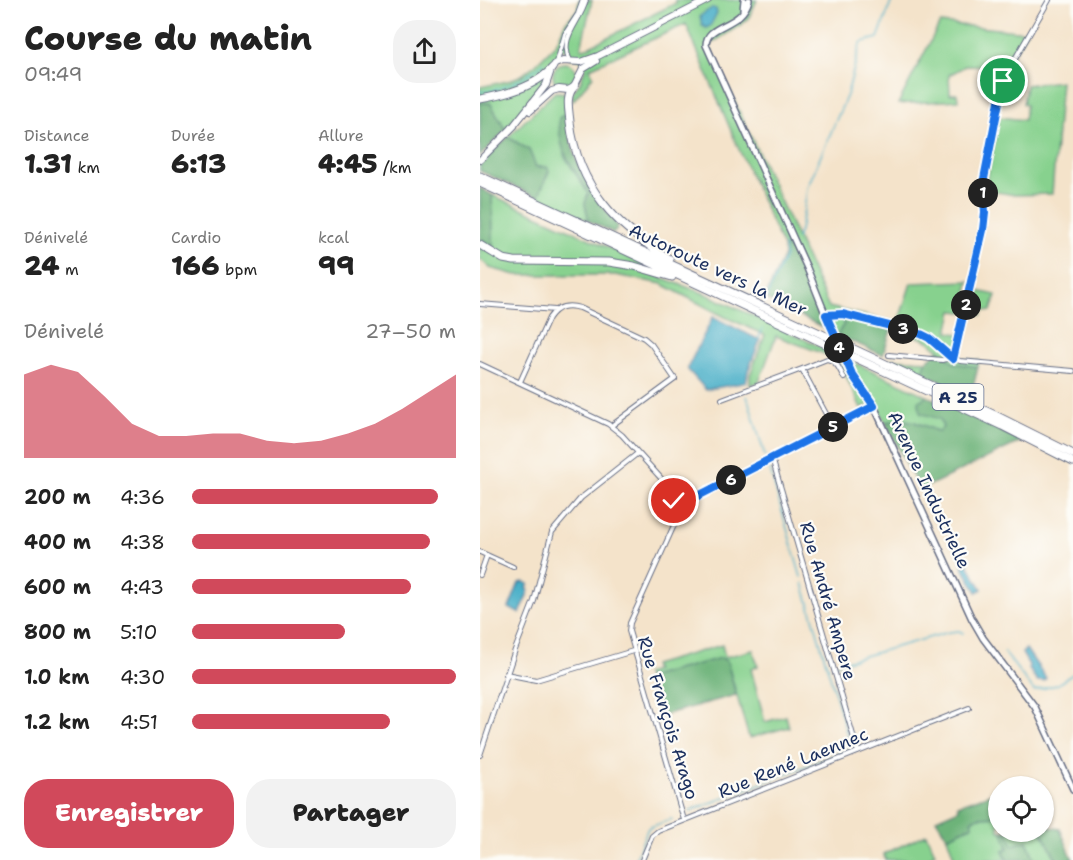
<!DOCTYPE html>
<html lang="fr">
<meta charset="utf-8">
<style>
body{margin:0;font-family:"Shantell Sans",sans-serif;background:#f2f2f2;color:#222;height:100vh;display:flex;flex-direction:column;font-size:22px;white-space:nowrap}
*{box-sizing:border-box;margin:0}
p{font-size:20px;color:#767676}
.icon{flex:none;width:33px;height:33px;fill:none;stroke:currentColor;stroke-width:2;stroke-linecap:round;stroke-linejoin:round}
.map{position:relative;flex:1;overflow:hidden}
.side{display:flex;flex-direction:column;background:#fff;width:480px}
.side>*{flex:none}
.buttons{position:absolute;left:508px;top:776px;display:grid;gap:12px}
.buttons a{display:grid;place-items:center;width:66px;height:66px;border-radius:50%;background:#fff;box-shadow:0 2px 4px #0004;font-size:30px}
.pin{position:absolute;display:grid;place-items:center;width:51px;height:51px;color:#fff;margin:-26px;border:3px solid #fff;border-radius:50%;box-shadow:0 2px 6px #0007}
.km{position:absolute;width:30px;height:30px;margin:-15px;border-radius:50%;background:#222;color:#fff;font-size:16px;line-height:30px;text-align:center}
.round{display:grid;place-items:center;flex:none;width:63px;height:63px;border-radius:24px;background:#f2f2f2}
.headline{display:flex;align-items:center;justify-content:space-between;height:102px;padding:0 24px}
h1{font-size:33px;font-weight:800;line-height:45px}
.stats{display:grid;grid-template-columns:repeat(3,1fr);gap:9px;height:102px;padding:6px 24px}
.stats div{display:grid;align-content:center}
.stats b{font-size:26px;font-weight:800}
.stats small{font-size:16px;font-weight:400}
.stats p{font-size:16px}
.chart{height:168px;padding:12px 24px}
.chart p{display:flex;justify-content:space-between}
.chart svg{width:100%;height:108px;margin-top:6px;fill:#d1495b;opacity:.7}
.button{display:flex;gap:12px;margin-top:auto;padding:12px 24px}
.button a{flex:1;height:69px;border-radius:24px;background:#d1495b;color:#fff;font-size:24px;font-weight:800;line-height:69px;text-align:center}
.button a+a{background:#f2f2f2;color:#222}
ul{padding:0 24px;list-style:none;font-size:20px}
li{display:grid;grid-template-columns:96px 72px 1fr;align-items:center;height:45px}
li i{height:15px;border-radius:8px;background:#d1495b}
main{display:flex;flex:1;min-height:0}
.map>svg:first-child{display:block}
</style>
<main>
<section class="side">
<div class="headline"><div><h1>Course du matin</h1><p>09:49</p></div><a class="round"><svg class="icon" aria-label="share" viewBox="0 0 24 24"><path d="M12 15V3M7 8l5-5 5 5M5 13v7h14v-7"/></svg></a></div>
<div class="stats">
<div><p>Distance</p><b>1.31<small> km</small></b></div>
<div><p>Durée</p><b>6:13</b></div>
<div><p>Allure</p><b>4:45<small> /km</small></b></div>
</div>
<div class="stats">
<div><p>Dénivelé</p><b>24<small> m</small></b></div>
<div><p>Cardio</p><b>166<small> bpm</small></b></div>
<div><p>kcal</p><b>99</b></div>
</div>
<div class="chart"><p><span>Dénivelé</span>27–50 m</p>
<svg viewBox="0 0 160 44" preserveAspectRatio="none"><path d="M0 44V10L10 6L20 9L30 19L40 30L50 35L60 35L70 34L80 34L90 37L100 38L110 37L120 34L130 30L140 24L150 17L160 10V44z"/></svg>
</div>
<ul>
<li><b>200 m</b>4:36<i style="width:93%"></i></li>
<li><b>400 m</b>4:38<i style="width:90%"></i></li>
<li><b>600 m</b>4:43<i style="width:83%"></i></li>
<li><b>800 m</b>5:10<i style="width:58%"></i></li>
<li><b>1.0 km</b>4:30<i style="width:100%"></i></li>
<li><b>1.2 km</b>4:51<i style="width:75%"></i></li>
</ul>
<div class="button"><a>Enregistrer</a><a>Partager</a></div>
</section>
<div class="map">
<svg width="593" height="860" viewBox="0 0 593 860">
<rect width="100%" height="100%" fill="#fdfcf7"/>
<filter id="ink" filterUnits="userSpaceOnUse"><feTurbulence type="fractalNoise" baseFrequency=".0167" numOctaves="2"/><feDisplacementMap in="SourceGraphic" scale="12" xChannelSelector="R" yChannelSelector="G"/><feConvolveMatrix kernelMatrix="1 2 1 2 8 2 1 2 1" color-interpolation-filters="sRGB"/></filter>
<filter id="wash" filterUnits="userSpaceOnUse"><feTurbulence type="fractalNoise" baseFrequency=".008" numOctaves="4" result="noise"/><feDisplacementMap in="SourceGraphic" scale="24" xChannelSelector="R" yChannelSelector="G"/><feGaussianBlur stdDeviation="1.35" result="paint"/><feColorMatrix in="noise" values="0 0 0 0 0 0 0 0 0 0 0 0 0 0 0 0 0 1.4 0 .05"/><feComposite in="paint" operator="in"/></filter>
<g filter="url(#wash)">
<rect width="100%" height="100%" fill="#f4e3ca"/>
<path fill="#87d18e" stroke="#518076" stroke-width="1.5" d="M99,0H112L101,48L104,49L196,3L195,0H277L269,17L262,24L229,45L349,307L418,323L431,283L489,281L483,312L473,311L468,332L483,335L478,355L483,359L499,360L498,367L474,363L448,341L439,337L362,317L364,324L357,335L344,328L313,249L303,247L257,145L206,24L110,68L113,76L93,101L92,93L100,83L105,69L101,60L90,58L88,50L80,48L77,57L69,65L65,81L26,130L10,103H0V87L28,81L42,75L56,64L76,44L85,23L97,10Z
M460,23L546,32L520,78L510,77V66L487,65L469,75L470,94H477L478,100L418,104Z
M73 75a12 12 0 1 1 24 0a12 12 0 1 1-24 0Z
M581,81L572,194L535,195L505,190L519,117L544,120L546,105L543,104L546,85Z
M75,92L87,93L84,155L108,193L105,204L109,221L58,197L69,171L67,167H56L49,150L28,137Z
M12,195L170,266L169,273L226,294L447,396L439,401L460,419L463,427L459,432C439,422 428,417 405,422L395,402L381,408L358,359L296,336L279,382L270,385V375L285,335L245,317L182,284L135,275H36L10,268L0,259V238L13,246Z
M493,290L516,295L511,311L504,310L502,315L488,313Z
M410,359L447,361L442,373Z
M242,645L245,657L273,650L278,666L271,669L285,722L306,716L309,727L269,738L247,661L241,658L167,678L166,674L175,671L173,665Z
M519,816V831H526L524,833L528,848L523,851L527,860H475L467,837L493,825L491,820L499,817Z
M527,831H561L577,860H555L547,841L533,846Z
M446,834L455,853L446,860H405L404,854Z"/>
<path fill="#6db379" stroke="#44716c" stroke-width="1.5" d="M0,103H10L26,130L0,156Z
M87,113C91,163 108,188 138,226L134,233L109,221L105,204L108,193C91,162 79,157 79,118Z
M28,137L49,150L56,167H67L69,171L58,197L0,171V164Z
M0,188L12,195L13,247L0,238Z
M303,247L313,249L344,328L288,300L287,294L304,255Z
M362,317L411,330L403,355L357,335L364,324Z
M459,350L474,363L498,367L491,395L442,373L447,361Z
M447,396L542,441L440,490L405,422C429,417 438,423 459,432L463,427L460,419L440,413L439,401Z
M241,658L247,661L256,695L179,716L167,678Z
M510,794L519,812V816L499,817L491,820L493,825L467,837L456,819L479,809L478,805Z
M564,826L580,829L593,860H577L561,831H564Z
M527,831L533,845L547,841L555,860H527L523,851L528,848L523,832Z"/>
<path fill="#47aec7" stroke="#316e92" stroke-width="1.5" d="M232,8L236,9L237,13L230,26L226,28L222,25L220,16Z
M233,317L280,340L268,371L266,382C252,386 240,386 226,390L208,370V367Z
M487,563L502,589L497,592L482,566Z
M44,582L49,584L47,588L49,590L40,614L29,608L39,583Z
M546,649L566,678L564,681H557L549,669V665L542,653Z"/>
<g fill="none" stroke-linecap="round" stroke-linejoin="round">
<path stroke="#47aec7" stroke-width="1.5" d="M0,92C25,90 45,78 64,63
M317,238C321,232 326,198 327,188L367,95L380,45L382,42L398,38L412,0
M286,298L305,256L304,247L305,244
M278,341L282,329
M267,396L285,456
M290,470L321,577
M323,583L347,666H349
M524,652L554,691L576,685L593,674
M356,664L469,632L479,631L483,633
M210,811L367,750L370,744L347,666
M155,860L168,828L192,819"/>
</g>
</g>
<g filter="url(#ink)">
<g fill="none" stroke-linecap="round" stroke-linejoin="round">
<g stroke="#676e84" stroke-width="6">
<path id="street" d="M90,61C78,37 101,22 106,0
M77,62L85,34L98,14L103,0
M0,304L75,310
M346,315L363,314L440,334C456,340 464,356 480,361L593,371
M409,355L462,360L474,357L503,230L505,212L503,184L524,78L569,0
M0,364L128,424L142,435L197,496L202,499H211
M322,369L347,359C357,361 360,370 364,378
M40,382L69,318C77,306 87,304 100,308L164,338L171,344L195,379L131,426
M242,399L322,369L353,427
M292,458L378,752
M189,491L195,510V518
M0,552L33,567
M0,575L7,555
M26,674L56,680L153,651
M0,755L35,650L54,601L72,532L101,498L158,453
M204,820L149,631L150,623L200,512L204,506L216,497L394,406
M162,860L172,836L178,831L489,708"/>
</g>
<g stroke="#676e84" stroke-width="8">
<path id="secondary" d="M269,0C262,28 226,23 226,45L327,268L356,341
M263,10L264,0
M361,352L374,378L394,406L492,619L503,638L555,707L593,789"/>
</g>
<g stroke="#676e84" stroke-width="8">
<path id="primary" d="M50,111L72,91L79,89L88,90L94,87L103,69L116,61
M31,129L66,85L71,70L75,64L83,61L101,62L118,56L228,0
M0,160L34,126"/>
</g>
<g stroke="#676e84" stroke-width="9">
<path id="highway" d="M94,87C85,96 89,110 90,122C98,187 136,227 190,259
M0,99C25,95 55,87 72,68
M0,176L346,336
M0,183L352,347
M0,245L23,259L34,261L129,262L154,266L192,277
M361,343L515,415L593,454
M367,354L522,426L593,462"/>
</g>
<use href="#street" stroke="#fff" stroke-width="4"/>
<use href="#secondary" stroke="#fff" stroke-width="5"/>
<use href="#primary" stroke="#fff" stroke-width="6"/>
<use href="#highway" stroke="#fff" stroke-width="7"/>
<g stroke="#676e84" stroke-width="9" stroke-linecap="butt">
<path id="highway-bridge" d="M346,336L361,343
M352,347L367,354"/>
</g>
<use href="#highway-bridge" stroke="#fff" stroke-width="7"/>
</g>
</g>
<g fill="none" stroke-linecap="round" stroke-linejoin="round" filter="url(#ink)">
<g stroke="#fff" stroke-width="12">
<path id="route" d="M194,501L197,499L209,500L216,497L394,406L372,374L346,315L363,314L441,334L449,338L473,359L503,230L505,212L503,184L523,81"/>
</g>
<use href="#route" stroke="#1a73e8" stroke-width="8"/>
</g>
<g text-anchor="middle" stroke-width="4.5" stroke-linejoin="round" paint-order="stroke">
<rect fill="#fdfcf7" stroke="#5f6c8c" stroke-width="1.5" x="452.5" y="384" width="51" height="26" rx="4.5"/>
<g font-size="16" font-weight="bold" fill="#1b2f5e">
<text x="478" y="403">A 25</text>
</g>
<g font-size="18" fill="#1b2f5e" stroke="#fdfcf7">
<text transform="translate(238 270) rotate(25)" y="6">Autoroute vers la Mer</text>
<text transform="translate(449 490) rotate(65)" y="6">Avenue Industrielle</text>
<text transform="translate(348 601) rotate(74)" y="6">Rue André Ampere</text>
<text transform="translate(188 718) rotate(73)" y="6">Rue François Arago</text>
<text transform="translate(313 763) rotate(-22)" y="6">Rue René Laennec</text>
</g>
</g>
</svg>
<div class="buttons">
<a><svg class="icon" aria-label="locate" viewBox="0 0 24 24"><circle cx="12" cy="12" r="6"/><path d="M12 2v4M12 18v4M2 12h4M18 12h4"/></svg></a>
</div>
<div class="pin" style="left:523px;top:81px;background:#1e9e55"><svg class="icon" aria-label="arrive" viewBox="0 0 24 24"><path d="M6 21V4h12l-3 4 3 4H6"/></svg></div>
<div class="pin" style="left:194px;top:501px;background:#d93025"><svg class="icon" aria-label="check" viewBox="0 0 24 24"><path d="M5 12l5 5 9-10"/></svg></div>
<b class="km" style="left:503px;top:193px">1</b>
<b class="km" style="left:486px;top:305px">2</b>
<b class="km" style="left:423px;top:329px">3</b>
<b class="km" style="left:359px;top:348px">4</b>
<b class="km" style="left:353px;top:427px">5</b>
<b class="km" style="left:251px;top:480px">6</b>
</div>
</main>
